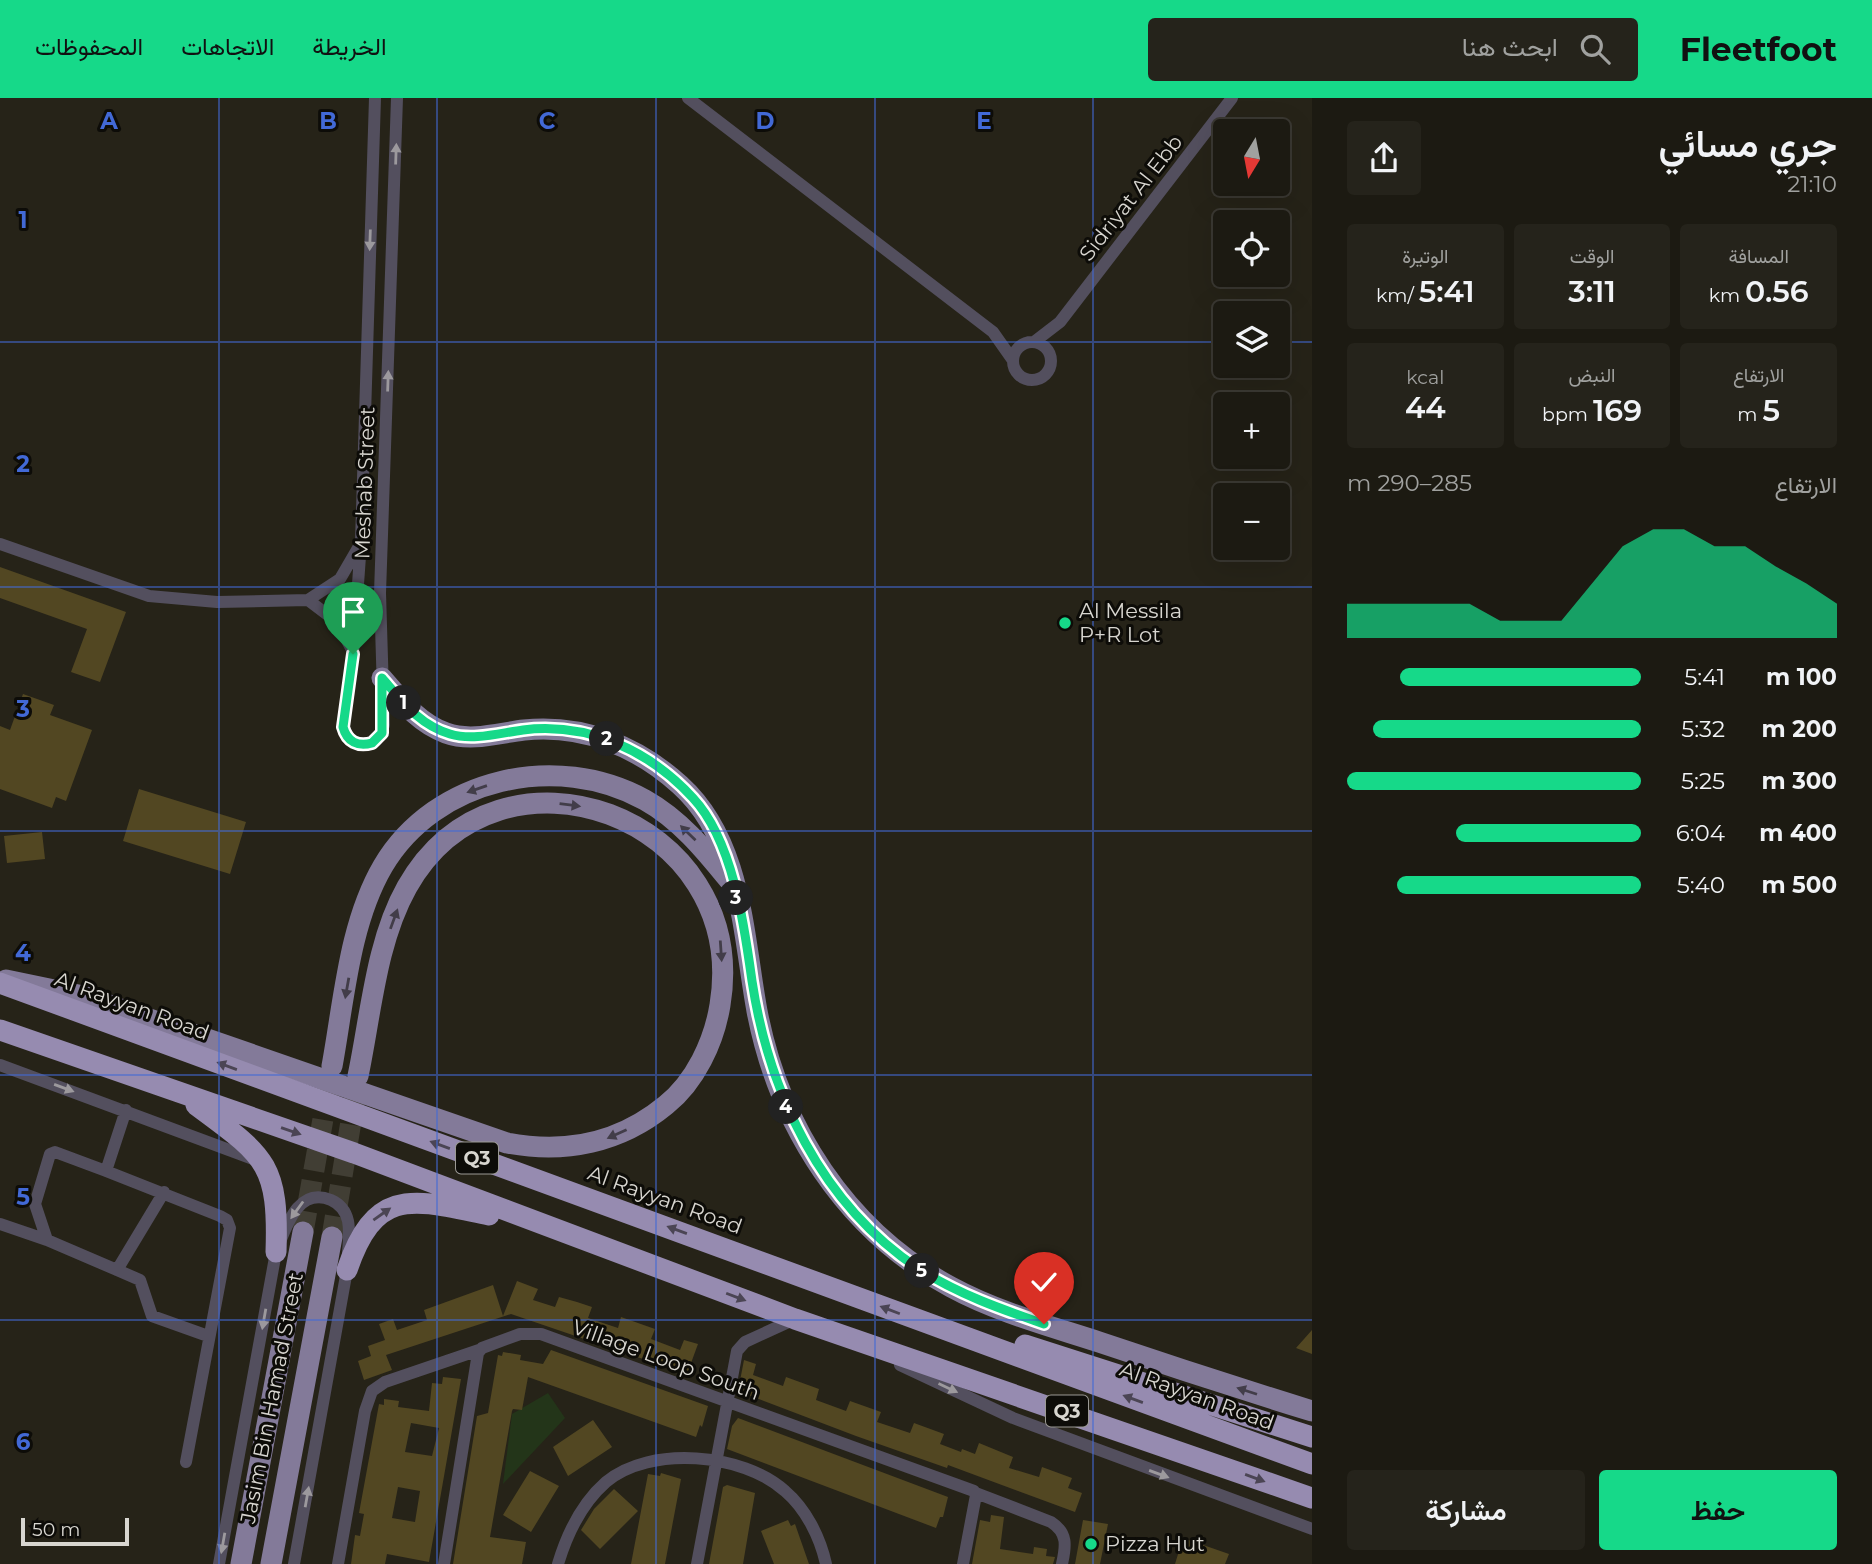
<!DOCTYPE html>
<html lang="ar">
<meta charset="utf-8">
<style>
body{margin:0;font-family:Montserrat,Vazirmatn,sans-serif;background:#25231b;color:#f1f3f6;direction:rtl;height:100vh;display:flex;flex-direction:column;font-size:26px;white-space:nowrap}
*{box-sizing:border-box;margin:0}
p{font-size:23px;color:#a0a19f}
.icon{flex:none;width:38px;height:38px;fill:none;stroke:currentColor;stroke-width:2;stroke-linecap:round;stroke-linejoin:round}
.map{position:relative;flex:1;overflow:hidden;direction:ltr}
.details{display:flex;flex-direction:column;background:#1c1a12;width:560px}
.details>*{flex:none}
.needle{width:46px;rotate:190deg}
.tools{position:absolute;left:1213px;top:21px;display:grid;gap:14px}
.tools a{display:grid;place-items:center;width:77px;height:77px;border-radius:7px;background:#1c1a12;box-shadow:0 7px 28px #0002,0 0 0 2px #3a3832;font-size:35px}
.scale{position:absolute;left:21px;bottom:18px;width:108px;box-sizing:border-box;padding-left:7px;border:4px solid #d8d6d0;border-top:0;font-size:19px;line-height:24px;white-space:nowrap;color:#d8d6d0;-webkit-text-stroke:5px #0d0c08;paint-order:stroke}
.pin{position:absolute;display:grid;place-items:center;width:60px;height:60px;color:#fff;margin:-72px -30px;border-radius:50% 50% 50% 0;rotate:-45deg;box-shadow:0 0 7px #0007}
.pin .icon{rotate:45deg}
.km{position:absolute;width:35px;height:35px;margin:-18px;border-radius:50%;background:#222;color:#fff;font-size:19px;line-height:35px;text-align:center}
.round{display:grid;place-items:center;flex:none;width:74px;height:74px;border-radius:7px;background:#25231b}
.headline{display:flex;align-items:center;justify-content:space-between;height:119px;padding:0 35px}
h1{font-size:38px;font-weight:600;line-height:52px}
.metrics{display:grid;grid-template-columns:repeat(3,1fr);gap:10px;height:119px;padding:7px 35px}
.metrics div{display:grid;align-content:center;border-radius:7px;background:#25231b;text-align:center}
.metrics b{font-size:30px;font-weight:600}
.metrics small{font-size:19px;font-weight:400}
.metrics p{font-size:19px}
.chart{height:196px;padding:14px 35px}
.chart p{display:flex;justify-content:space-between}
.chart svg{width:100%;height:126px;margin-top:7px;fill:#16d989;opacity:.7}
.action{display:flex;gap:14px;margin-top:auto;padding:14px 35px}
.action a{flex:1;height:80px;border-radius:7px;background:#16d989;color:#111;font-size:28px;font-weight:600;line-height:80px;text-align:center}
.action a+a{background:#25231b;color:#f1f3f6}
ul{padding:0 35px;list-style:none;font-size:23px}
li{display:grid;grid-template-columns:112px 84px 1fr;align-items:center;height:52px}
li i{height:18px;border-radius:9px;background:#16d989}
header{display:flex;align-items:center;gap:42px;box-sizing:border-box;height:98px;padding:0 35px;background:#16d989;color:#111}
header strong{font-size:33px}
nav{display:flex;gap:38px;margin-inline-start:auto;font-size:24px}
.search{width:490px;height:63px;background:#25231b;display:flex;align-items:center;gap:18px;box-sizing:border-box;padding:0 24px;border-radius:7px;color:#a0a19f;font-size:26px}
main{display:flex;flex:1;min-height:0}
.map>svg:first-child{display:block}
</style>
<header>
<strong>Fleetfoot</strong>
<div class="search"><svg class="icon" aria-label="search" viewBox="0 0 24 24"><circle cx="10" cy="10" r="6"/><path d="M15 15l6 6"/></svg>ابحث هنا</div>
<nav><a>الخريطة</a><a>الاتجاهات</a><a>المحفوظات</a></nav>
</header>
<main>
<section class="details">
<div class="headline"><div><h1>جري مسائي</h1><p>21:10</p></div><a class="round"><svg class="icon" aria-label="share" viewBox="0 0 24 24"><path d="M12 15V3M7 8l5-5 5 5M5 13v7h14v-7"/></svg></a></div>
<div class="metrics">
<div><p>المسافة</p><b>0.56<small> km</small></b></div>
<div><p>الوقت</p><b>3:11</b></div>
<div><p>الوتيرة</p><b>5:41<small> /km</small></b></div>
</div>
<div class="metrics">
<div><p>الارتفاع</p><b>5<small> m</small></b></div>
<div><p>النبض</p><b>169<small> bpm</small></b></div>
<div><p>kcal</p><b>44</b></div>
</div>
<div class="chart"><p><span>الارتفاع</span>285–290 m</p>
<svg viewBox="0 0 160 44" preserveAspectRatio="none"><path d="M0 44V32L10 32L20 32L30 32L40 32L50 38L60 38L70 38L80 25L90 12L100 6L110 6L120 12L130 12L140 19L150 25L160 32V44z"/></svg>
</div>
<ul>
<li><b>100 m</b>5:41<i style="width:82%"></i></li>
<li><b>200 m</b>5:32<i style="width:91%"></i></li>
<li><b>300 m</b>5:25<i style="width:100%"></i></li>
<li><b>400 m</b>6:04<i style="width:63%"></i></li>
<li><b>500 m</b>5:40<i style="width:83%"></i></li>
</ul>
<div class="action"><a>حفظ</a><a>مشاركة</a></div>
</section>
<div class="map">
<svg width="1312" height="1466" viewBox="0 0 1312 1466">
<rect width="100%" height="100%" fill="#262318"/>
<path fill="#233519" d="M548,1295L565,1320L503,1386L512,1316Z"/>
<path fill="#524722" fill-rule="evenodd" d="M0,469L126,514L100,584L71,574L87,531L0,500Z
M23,596L54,607L50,617L92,632L66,703L56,699L52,710L0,691V628L10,632Z
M139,691L246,724L230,776L123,743Z
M42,734L45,761L7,765L4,738Z
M517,1183L538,1191L533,1202L555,1209L559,1199L577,1204L592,1209L588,1220L618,1230L621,1219L655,1231L651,1241L680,1252L684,1242L698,1246L687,1276L511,1216L386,1257L392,1272L364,1282L358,1263L371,1258L368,1248L385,1242L379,1226L393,1221L397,1232L427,1222L424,1212L493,1187L503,1218Z
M1312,1232V1256L1296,1250Z
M551,1252L708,1308L702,1329L700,1327L696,1339L528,1279L522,1312L513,1311L512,1313L490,1439L526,1444L522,1466H453L477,1318L488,1315L498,1257L502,1258L503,1254L521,1257L520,1262L543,1266Z
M744,1262L756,1266L753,1277L783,1288L786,1279L819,1291L816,1302L846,1313L850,1303L881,1314L877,1324L910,1335L914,1325L944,1336L940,1346L961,1354L962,1351L975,1356L979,1345L1013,1359L1009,1370L1039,1379L1042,1369L1072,1380L1068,1390L1082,1395L1075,1414L948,1367L947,1370L856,1338L738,1293Z
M443,1279L461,1281L429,1464L387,1456L385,1466H351L355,1437L360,1438L364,1416L359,1415L379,1306L384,1307V1301L399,1303L398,1309L429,1313L432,1285L442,1286ZM411,1325L439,1330L432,1358L405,1354ZM398,1389L420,1393L415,1424L392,1420Z
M738,1320L948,1399L943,1419H940L936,1430L727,1351L732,1328Z
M593,1322L612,1349L568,1378L553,1349Z
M530,1373L559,1388L531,1434L503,1417Z
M661,1375L681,1381L665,1466H631L648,1376L660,1378Z
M727,1387L755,1395L743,1466H709L723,1389Z
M614,1391L638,1413L600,1451L581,1432L594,1411Z
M991,1417L1004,1419L1000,1451L1033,1456L1034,1449L1047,1451L1046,1458L1055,1459L1053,1466H972L980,1422L990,1424Z
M788,1422L791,1428L795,1426L809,1466H774L761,1433Z
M1083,1422L1108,1426L1100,1466H1075Z
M1183,1440L1229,1456L1225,1466H1175Z"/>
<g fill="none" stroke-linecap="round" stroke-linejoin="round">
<path stroke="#413e34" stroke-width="21" stroke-dasharray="21 10" stroke-linecap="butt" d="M303,1134L329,987
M332,1139L355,999"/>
<path stroke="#534f5e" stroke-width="12" d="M375,0L361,444L353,556L343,629L351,643L364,647L376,643L384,627L380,495L397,0
M688,0L993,234L1012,261
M1013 263a19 19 0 1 1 38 0a19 19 0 1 1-38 0Z
M1034,244L1060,224L1232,0
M0,446L149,498L217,504L308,502L340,481L358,450
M308,502L337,524L351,550
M0,967L256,1062
M126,1012L106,1073L220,1118L227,1122L230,1130L186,1364
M106,1073L55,1054L50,1056L35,1106L47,1142L117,1172
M164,1094L117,1172L140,1182L152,1218L208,1238
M0,1126L47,1142
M900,1267L1013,1320L1312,1431
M976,1395L1051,1424C1068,1435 1066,1448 1062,1466
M219,1466L276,1154C286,1130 297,1088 331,1102C340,1106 346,1114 348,1123C351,1138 347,1156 347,1172L294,1466
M338,1466L365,1313L372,1293L385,1284L479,1252
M444,1466L478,1255L482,1250L520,1236H541L974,1393L976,1397L963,1466
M558,1466C567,1436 582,1405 606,1384C650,1347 743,1355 785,1393C806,1411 820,1439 826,1466
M697,1466L737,1253L745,1244L795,1221"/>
<path stroke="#837a99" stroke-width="21" d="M382,580C401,602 418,625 446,635C471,644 499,635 524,632C583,626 637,648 680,687C742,743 743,837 757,913C779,1028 846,1133 951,1189C997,1214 1050,1228 1099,1244C1170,1268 1241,1291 1312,1313
M6,882L83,898L507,1045C565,1056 620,1045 666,1007C695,984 714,944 720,907C751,719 499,626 407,789C376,844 371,916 358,978
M332,968C344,903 349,826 383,768C435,680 557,653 645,702C679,721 704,751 729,782
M241,1466L303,1134
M271,1466L332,1139"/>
<path stroke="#968bb0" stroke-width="21" d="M0,885L1312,1366
M0,932L354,1055L795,1221L1312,1400
M196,1007C265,1058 279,1065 276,1154
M347,1172C376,1086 415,1102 489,1117
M1025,1247L1312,1339"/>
</g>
<defs><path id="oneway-solid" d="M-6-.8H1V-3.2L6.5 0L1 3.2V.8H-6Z" transform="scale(1.75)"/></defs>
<g fill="#9c999d">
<use href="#oneway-solid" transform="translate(396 56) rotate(-88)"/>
<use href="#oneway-solid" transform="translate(370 142) rotate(92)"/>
<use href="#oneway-solid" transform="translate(388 283) rotate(-88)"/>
<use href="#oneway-solid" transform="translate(64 990) rotate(20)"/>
<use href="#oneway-solid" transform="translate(297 1112) rotate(126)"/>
<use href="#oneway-solid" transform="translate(264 1221) rotate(100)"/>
<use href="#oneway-solid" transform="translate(948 1290) rotate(25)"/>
<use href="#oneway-solid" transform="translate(1159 1376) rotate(20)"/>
<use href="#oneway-solid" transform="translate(307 1399) rotate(-80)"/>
<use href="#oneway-solid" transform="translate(223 1445) rotate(100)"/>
</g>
<g fill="#423d49">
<use href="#oneway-solid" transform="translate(477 691) rotate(161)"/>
<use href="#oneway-solid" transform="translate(570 707) rotate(7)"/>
<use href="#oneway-solid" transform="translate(688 735) rotate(-136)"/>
<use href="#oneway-solid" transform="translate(394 821) rotate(-70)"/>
<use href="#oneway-solid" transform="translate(721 853) rotate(86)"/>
<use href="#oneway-solid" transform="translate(347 890) rotate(100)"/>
<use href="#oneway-solid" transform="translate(617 1036) rotate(156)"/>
<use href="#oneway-solid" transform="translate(1247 1293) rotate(-162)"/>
</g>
<g fill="#4b4554">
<use href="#oneway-solid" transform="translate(227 968) rotate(-160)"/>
<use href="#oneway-solid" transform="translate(291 1033) rotate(19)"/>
<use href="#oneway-solid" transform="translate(440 1047) rotate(-160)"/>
<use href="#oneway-solid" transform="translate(382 1116) rotate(-35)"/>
<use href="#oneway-solid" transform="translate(677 1132) rotate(-160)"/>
<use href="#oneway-solid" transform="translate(736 1199) rotate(21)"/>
<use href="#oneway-solid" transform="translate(890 1212) rotate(-159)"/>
<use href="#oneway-solid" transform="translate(1133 1301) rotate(-160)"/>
<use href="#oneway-solid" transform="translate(1255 1380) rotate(20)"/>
</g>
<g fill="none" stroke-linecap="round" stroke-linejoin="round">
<g stroke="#fff" stroke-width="14">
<path id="route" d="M353,556L343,629C347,644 358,649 372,645L382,635V580C402,603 419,627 450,636C473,643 500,635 523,632C588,624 649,652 693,700C733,743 744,825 752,883C769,995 821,1106 919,1171C958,1196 1001,1211 1044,1226"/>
</g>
<use href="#route" stroke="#16d989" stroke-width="9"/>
</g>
<path fill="none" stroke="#4269d6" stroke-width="2" stroke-opacity="0.55" d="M219,0V1466M437,0V1466M656,0V1466M875,0V1466M1093,0V1466M0,244H1225M1278,244H1312M0,489H1312M0,733H1312M0,977H1312M0,1222H1312"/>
<g fill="#16d989" stroke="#0d0c08" stroke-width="2.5">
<circle cx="1065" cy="525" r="7"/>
<circle cx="1091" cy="1446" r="7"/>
</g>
<g text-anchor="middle" stroke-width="6" stroke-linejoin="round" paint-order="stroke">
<g fill="#0d0c08" stroke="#9b9994" stroke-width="2">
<rect x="456" y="1044.5" width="42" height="31" rx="5"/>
<rect x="1046" y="1297.5" width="42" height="31" rx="5"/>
</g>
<g font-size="19" font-weight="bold" fill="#d8d6d0">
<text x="477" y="1067">Q3</text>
<text x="1067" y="1320">Q3</text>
</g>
<g font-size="21" fill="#d8d6d0" stroke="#0d0c08">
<text transform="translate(1131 100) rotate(-52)" y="7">Sidriyat Al Ebb</text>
<text transform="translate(365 385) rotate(-88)" y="7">Meshab Street</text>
<text transform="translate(132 908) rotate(20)" y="7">Al Rayyan Road</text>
<text transform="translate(665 1102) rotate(20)" y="7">Al Rayyan Road</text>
<text transform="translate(666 1262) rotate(20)" y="7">Village Loop South</text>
<text transform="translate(1197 1298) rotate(20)" y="7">Al Rayyan Road</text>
<text transform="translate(272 1300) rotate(-79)" y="7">Jasim Bin Hamad Street</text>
</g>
<g font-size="21" fill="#d8d6d0" stroke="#0d0c08" text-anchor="start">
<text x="1079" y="520">Al Messila<tspan x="1079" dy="24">P+R Lot</tspan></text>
<text x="1105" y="1453">Pizza Hut</text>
</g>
</g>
<g font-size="23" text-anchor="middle" font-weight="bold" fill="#4269d6" stroke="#0d0c08" stroke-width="6" stroke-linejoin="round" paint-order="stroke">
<text x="109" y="31">A</text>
<text x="328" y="31">B</text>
<text x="547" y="31">C</text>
<text x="765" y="31">D</text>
<text x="984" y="31">E</text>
<text x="23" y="130">1</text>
<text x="23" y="374">2</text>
<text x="23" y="619">3</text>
<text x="23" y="863">4</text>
<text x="23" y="1107">5</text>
<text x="23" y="1352">6</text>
</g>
</svg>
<div class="tools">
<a><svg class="needle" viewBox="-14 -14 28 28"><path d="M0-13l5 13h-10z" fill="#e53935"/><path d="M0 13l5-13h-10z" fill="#a0a19f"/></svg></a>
<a><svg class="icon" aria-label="locate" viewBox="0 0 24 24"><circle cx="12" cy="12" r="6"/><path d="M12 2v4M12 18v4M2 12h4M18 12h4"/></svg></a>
<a><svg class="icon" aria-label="layers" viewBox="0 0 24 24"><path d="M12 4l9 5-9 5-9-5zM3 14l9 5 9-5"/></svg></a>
<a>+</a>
<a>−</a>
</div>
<div class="scale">50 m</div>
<div class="pin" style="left:353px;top:556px;background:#1e9e55"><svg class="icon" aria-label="arrive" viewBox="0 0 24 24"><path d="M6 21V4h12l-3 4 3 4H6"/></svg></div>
<div class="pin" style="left:1044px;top:1226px;background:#d93025"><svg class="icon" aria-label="check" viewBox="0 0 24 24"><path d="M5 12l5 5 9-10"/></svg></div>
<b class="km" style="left:404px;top:605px">1</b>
<b class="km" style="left:607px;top:641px">2</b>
<b class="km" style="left:736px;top:800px">3</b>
<b class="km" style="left:786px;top:1009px">4</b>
<b class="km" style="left:922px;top:1173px">5</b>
</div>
</main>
